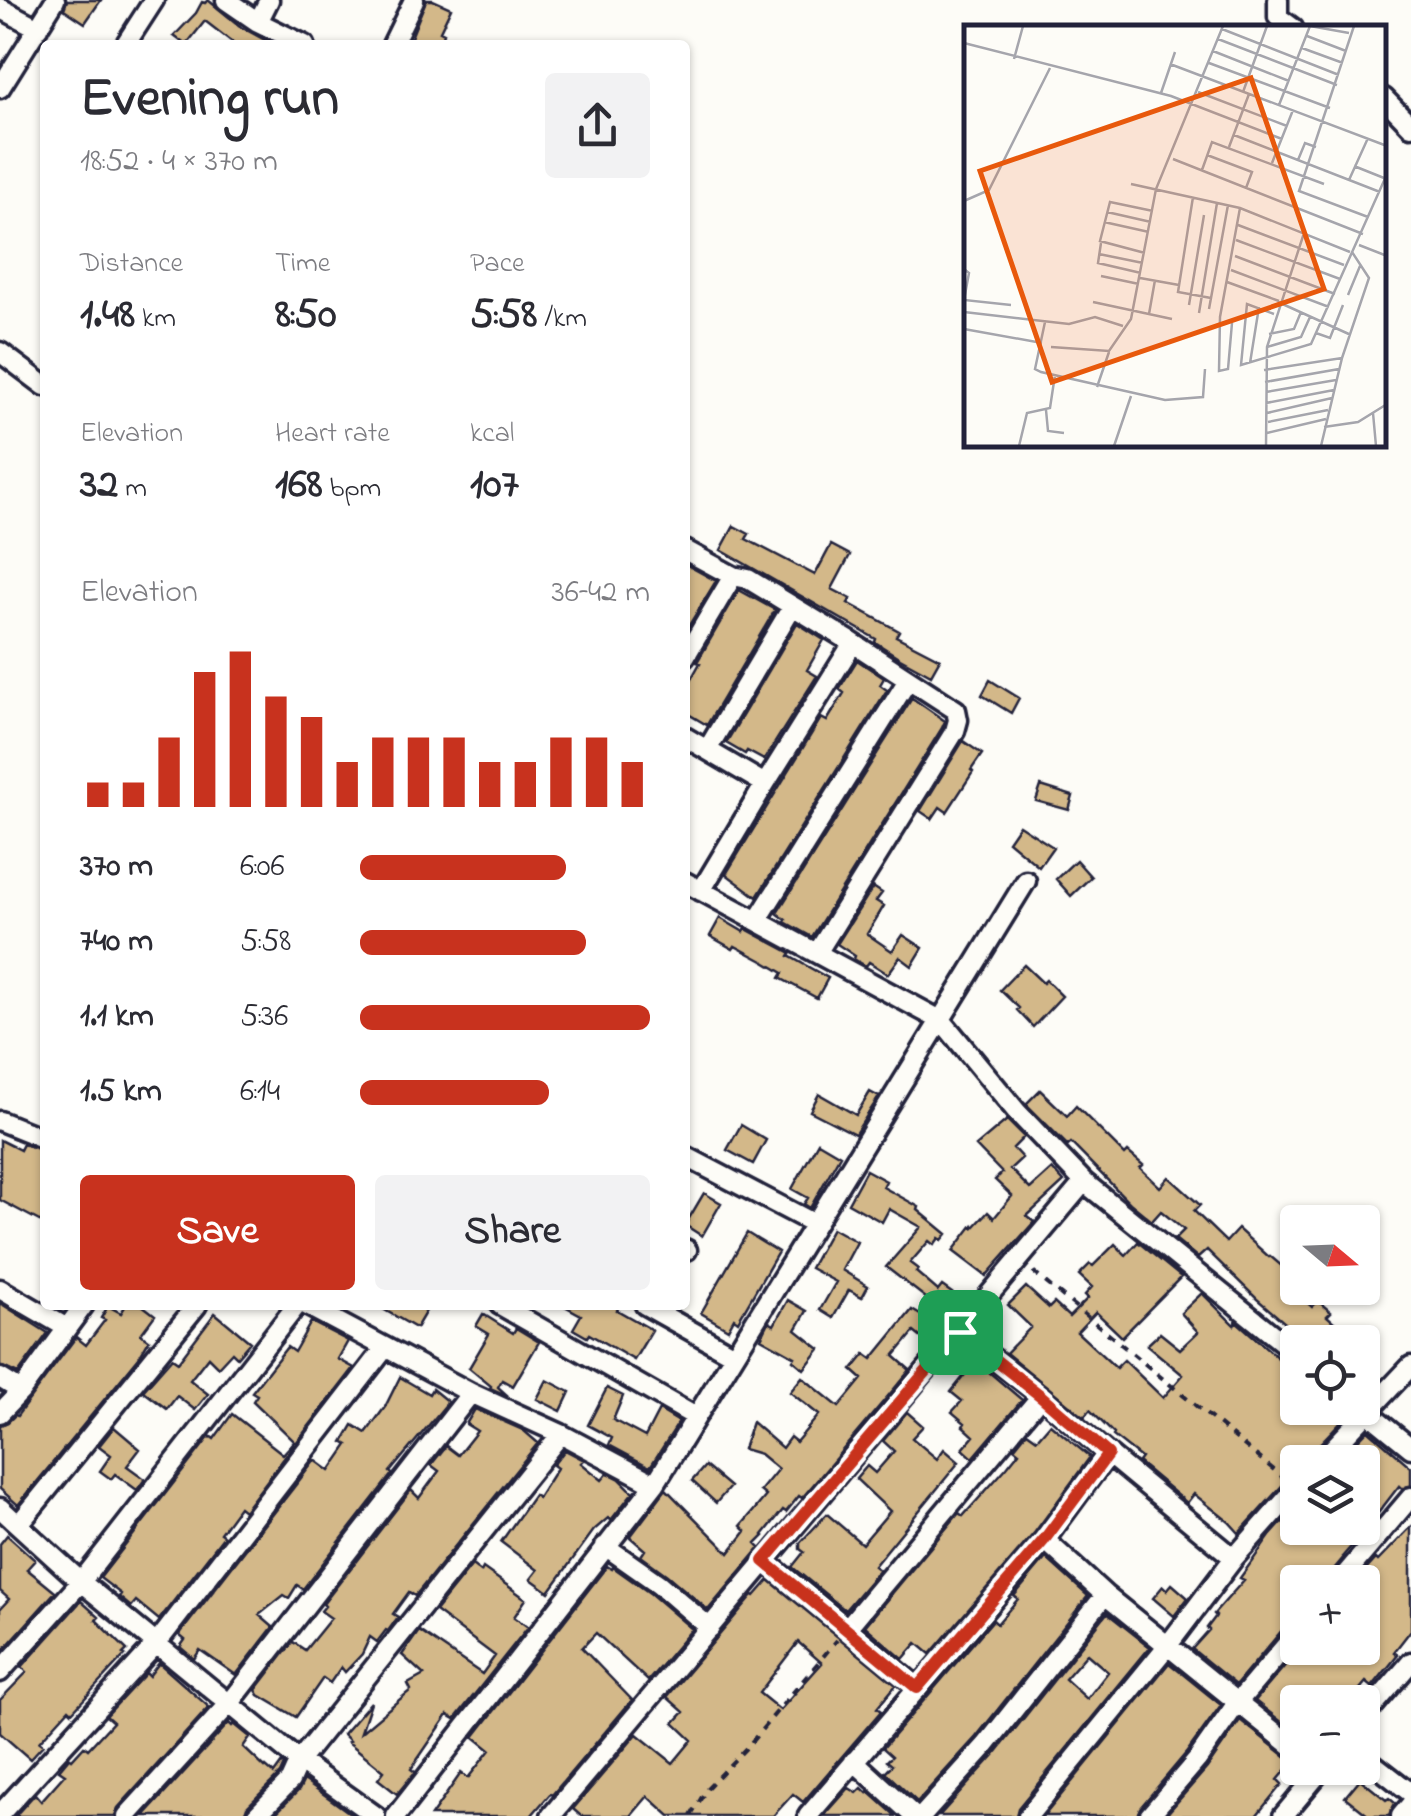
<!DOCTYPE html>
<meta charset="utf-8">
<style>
body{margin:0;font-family:"Indie Flower",sans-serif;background:#f2f2f3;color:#2b2b33;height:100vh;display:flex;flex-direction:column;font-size:38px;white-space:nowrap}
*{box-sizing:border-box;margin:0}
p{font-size:32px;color:#7c7c81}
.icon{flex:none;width:55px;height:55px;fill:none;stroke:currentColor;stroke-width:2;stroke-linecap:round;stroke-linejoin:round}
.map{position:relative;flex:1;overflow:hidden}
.side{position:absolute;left:40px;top:40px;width:650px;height:1270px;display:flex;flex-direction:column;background:#fff;border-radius:10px;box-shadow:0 2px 8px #0004}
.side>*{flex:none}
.needle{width:65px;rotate:109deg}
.tools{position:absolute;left:1280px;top:1205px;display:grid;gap:20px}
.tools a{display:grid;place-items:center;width:100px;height:100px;border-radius:10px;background:#fff;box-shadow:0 2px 8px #0004;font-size:50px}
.pin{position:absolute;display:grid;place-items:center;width:85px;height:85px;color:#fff;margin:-42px;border-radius:20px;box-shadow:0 5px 15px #0006}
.round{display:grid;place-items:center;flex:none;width:105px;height:105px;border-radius:10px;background:#f2f2f3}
.summary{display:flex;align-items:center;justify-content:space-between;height:170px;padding:0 40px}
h1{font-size:55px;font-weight:800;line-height:75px}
.figures{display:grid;grid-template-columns:repeat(3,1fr);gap:15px;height:170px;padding:10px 40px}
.figures div{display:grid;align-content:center}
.figures b{font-size:42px;font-weight:800}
.figures small{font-size:28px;font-weight:400}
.figures p{font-size:28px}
.chart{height:280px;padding:20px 40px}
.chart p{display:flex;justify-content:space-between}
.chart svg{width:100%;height:180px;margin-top:10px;stroke:#c8321e;stroke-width:6}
.primary-button{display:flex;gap:20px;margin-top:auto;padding:20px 40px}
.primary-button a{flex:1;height:115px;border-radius:10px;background:#c8321e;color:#fff;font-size:40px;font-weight:800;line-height:115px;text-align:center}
.primary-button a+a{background:#f2f2f3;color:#2b2b33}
ul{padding:0 40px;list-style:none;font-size:32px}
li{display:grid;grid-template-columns:160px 120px 1fr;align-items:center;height:75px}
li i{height:25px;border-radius:12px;background:#c8321e}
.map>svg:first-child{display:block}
</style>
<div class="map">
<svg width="1411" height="1816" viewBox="0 0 1411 1816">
<rect width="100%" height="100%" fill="#fdfcf7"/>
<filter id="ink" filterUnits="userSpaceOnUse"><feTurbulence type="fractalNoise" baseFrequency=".01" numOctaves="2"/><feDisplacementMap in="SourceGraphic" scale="20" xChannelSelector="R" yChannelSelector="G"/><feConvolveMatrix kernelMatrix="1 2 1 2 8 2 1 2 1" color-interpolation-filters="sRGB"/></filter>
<g filter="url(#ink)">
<path fill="#d3b889" stroke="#22223b" stroke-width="2.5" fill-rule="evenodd" d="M67,0H101L85,23L64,9Z
M208,0L241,27L274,45H236L205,21L186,45L174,36L196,13L202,2L205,3Z
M426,0H433L451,8L440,31L444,33L439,45H408Z
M734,526L749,534L746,539L815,575L831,545L850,555L832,589L851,599L848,603L899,631L896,636L940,659L931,675L900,658L875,642L876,639L721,550Z
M685,564L716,581L685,632Z
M739,590L775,610L707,725L685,712V690L700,663L697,662Z
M797,623L824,640L807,670L817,676L764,760L747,751L745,754L726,743Z
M857,660L884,678L880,685L887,690L757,897L726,874L821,718L827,721L844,693L839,689Z
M990,680L1019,698L1011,713L982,695Z
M912,698L945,721L942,728L812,937L785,922L786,920L777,913Z
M963,741L982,754L971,770L973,772L947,812L940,807L932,819L920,811Z
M1041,786L1073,796L1069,810L1036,801Z
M1019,825L1053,847L1039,867L1008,841Z
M1076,860L1091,877L1071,896L1056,879Z
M873,887L882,893L876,901L884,906L867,934L892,951L903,935L923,948L912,966L900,957L888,974L869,962L866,966L857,961L854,959L855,956L837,944Z
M720,918L744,932L746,929L791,953L789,956L828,978L817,998L780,978L783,973L763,961L735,946L733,949L710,936Z
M1024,965L1043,983L1046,980L1062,996L1033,1027L1017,1010L1019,1008L1000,990Z
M1040,1090L1067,1116L1076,1106L1125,1155L1128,1152L1143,1165L1140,1168L1160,1187L1169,1177L1200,1205L1194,1211L1226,1242L1238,1229L1269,1257L1270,1256L1283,1267L1282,1268L1294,1281L1289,1286L1312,1307L1318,1301L1331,1312L1327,1316L1344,1331L1334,1342H1307L1257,1299L1207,1250L1198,1258L1175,1239L1184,1230L1161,1211L1152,1221L1130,1203L1071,1143L1068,1146L1026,1104Z
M870,1092L879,1097L855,1134L810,1111L819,1094L856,1115Z
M1007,1120L1024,1137L1013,1148L1022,1158L1010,1169L1030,1189L1052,1169L1064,1182L1027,1216L1034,1222L986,1276L953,1251L973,1225L974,1227L988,1212L994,1218L1012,1196L995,1180L1002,1173L976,1146Z
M741,1125L766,1140L753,1164L727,1150Z
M0,1140L20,1150L23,1144L45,1151V1224L0,1200Z
M818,1142L840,1155L810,1208L804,1204L808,1198L792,1189Z
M866,1170L886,1181L883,1187L919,1207L918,1210L947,1234L942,1240L939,1238L934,1245L929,1241L910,1263L918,1269L916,1272L938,1291L942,1286L966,1303L953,1319L886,1267L921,1227L889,1209L882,1222L848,1203Z
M704,1193L721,1203L702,1236L685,1225Z
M832,1228L857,1242L842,1270L868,1286L862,1297L849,1290L833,1318L820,1310L836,1282L810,1268Z
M747,1233L778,1252L738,1321L734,1318L728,1329L701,1313Z
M1138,1242L1181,1277L1122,1337L1096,1312L1077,1332L1116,1368L1124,1360L1163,1398L1183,1375L1147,1345L1160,1333L1180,1349L1198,1332L1181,1313L1202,1293L1234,1325L1236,1321L1286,1365L1288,1363L1298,1370V1408H1327L1339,1420L1346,1414L1347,1415L1311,1453L1308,1462H1298V1474L1289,1478L1239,1533L1229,1522L1194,1494L1187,1503L1138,1462L1141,1458L1113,1436L1114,1434L1090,1410L1084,1417L1006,1353L1031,1327L1008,1305L1026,1287L1049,1308L1054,1303L1069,1317L1088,1298L1085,1295L1092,1287L1079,1275L1090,1264L1093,1266L1115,1244L1126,1255Z
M788,1300L807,1311L796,1330L820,1349L804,1369L793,1360L795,1357L761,1338L769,1322L774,1325Z
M0,1303L48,1333L18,1374L0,1366Z
M126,1305H142L155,1315L141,1334L149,1340L139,1357L18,1505L0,1489V1425L8,1422L15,1415L17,1416L76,1337L86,1345L105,1320L101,1318L108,1306L121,1313Z
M376,1305H417L426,1311L416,1328Z
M563,1305H620L617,1310L652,1330L634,1360L589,1334L587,1337L573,1329L581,1315Z
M912,1310L937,1325L925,1341L914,1332L894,1356L910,1370L802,1498L799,1496L786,1512L783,1510L763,1535L764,1536L756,1544L760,1548L708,1610L667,1575L641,1556L645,1550L630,1537L666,1489L729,1553L746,1531L741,1526L766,1496L760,1491L778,1469L760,1454L743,1449L752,1422L782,1448L790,1437L796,1442L819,1415L790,1392L802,1377L839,1407L862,1379L852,1370L865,1354L872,1359Z
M215,1313L250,1342L237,1357L232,1352L218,1367L208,1357L190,1380L208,1394L195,1410L177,1396L167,1409L143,1391L172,1358L178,1362Z
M483,1314L513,1333L516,1328L539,1342L513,1386L502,1380L498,1387L508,1396L490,1388L491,1386L469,1368L489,1334L476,1326Z
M311,1322L348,1341L338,1359L354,1368L296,1443L253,1401L257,1395L252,1392L287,1347L294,1352Z
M976,1361L1022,1400L973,1458L963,1449L974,1436L963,1426L965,1423L952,1412L962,1401L951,1392Z
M400,1377L429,1394L432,1389L448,1402L390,1472L392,1474L303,1589L297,1585L289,1598L284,1595L259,1615L273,1627L236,1675L200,1650L194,1659L180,1647L185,1640L179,1635L315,1460L330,1471L348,1445L343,1442L353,1425L366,1433L385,1407Z
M547,1380L570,1392L561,1411L537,1399Z
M607,1388L623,1396L613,1420L645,1437L659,1410L679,1422L650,1467L609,1445L612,1438L588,1425Z
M475,1409L523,1430L538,1443L415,1596L409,1592L393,1614L398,1617L388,1631L386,1630L377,1642L370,1637L362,1654L345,1672L341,1667L330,1683L323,1678L296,1717L259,1695L256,1690L293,1642L305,1650L331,1618L321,1611L325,1606L323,1604L411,1490L419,1498L439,1471L431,1465L446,1446L458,1455L477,1431L466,1424Z
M907,1412L923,1426L912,1438L937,1459L944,1449L959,1462L874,1566L879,1570L845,1610L792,1567L804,1552L800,1549V1543L827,1514L862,1544L890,1511L856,1479L867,1466L875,1473L894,1451L883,1441Z
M232,1414L283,1454L293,1443L294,1445L244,1511L239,1507L220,1533L224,1536L159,1620L136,1601L131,1607L119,1597L121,1594L100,1578L210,1436L214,1439Z
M1050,1424L1090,1457L1035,1532L930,1654L917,1643L903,1659L865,1626L959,1513L963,1516L1007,1467L1019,1452L1014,1448L1027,1432L1037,1439Z
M114,1427L140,1449L127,1466L145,1479L137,1490L115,1474L111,1479L100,1471L111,1455L99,1446Z
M1368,1430L1411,1467V1485L1402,1489L1399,1486L1362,1534L1343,1556L1344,1557L1329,1575L1327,1582H1298V1619L1288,1623L1236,1685L1192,1649L1209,1630L1207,1628L1216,1616L1214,1614L1244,1580L1240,1578L1270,1536L1298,1505V1528H1362V1462H1337Z
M565,1450L584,1460L581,1463L602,1480L608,1473L620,1479L633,1492L611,1520L608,1518L594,1530L549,1592L531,1579L538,1570L501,1542L534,1495L538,1498L557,1468L553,1465Z
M705,1466L730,1487L716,1503L692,1481Z
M1411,1527V1630L1394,1652L1398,1655L1372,1687L1366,1682L1349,1702H1298V1735L1255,1701L1300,1648H1362V1582H1355L1376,1559L1378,1561Z
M7,1535L35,1560L27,1569L55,1592L4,1649L0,1645V1609L9,1599L0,1591V1544Z
M1046,1558L1088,1596L976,1737L917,1802L885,1772L892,1765L887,1761L892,1756L883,1748L993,1620L997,1624L1018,1599L1014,1596Z
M472,1565L481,1572L483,1568L526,1599L514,1617L528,1627L455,1719L448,1715L411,1769L415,1772L397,1794L378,1779L384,1771L348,1742L350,1741L343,1734L371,1702L361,1732L411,1690L408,1684L424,1675L402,1655L419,1631L482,1674L495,1656L435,1611Z
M607,1566L612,1569L613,1567L651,1594L692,1629L648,1681L596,1633L582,1648L632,1700L552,1795L550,1794L531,1816H431L461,1773L468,1778L490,1750L474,1737Z
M769,1580L896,1685L877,1708L881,1711L803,1802L793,1794L773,1816H670L648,1796L631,1816H581L573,1809L637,1734L673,1763L692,1740L674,1723L684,1712L667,1697L753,1595L755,1596ZM798,1642L822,1663L780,1710L759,1693Z
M1172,1584L1188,1598L1174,1616L1153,1598L1163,1586L1167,1590Z
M81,1601L99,1617L96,1620L127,1650L123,1654L125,1655L72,1712L69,1709L39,1742L43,1745L30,1759L0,1733V1700L27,1672L22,1667Z
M1107,1613L1150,1647L1018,1808L1016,1816H939L996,1753ZM1087,1654L1108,1672L1087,1699L1065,1679Z
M159,1663L209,1707L118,1808L115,1816H15L35,1794L41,1801L65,1774L59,1770L68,1759L69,1757L72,1759L84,1746L88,1749L113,1722L106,1716L146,1673L149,1676Z
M1169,1663L1221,1705L1187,1752L1140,1808L1137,1816H1044Z
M1240,1720L1293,1762L1278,1780L1282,1784L1256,1816H1165L1207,1768Z
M229,1723L232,1726L234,1724L250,1737L243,1747L265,1768L266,1767L274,1774L282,1763L284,1765L280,1774L247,1807L244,1816H144Z
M1360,1779L1386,1800L1389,1798L1395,1803L1389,1816H1369L1345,1797Z
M304,1780L354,1816H273L299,1790Z
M849,1788L857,1793L862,1788L867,1793L868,1791L896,1816H824Z"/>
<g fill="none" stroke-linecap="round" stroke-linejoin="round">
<g stroke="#22223b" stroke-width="25">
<path id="minor" d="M226,0L258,22L305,45
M1278,0V17L1293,28
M0,8L38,28
M258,22L269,0
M125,45L154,0
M392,45L414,0
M0,88L55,0
M1384,98L1411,126
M0,352L45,386
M685,550L733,576
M685,657L733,576L748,579L853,643L956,710L958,720L955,731L817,953
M685,737L765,784
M707,750L792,607
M685,882L942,1021L1017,1112L1084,1182L1298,1355
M701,891L765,784L853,643
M757,921L908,680
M0,1121L45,1139
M685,1156L815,1224
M685,1249L687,1250
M0,1289L67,1328L21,1391L0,1413
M306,1305L471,1393L561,1434L655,1484
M500,1305L696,1417
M645,1305L734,1355
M67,1328L84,1305
M0,1378L21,1391
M1362,1408L1411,1448
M1108,1454L1234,1558
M1320,1462L1411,1366
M0,1508L81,1582L299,1761L376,1816
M19,1524L197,1305
M1045,1540L1105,1595L1298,1751
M605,1546L659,1584L710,1628
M765,1561L847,1628L1041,1396
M1339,1582L1411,1497
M847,1628L917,1687
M0,1672L81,1582L297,1305
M1362,1719L1411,1662
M1362,1755L1411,1793
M854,1761L914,1816
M0,1814L157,1643L385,1348
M127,1816L230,1703L471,1393
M256,1816L290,1781L299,1761L561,1434
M396,1816L655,1484L1026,881
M551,1816L1084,1182
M808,1816L1045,1540L1108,1454L1041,1396L960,1332
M922,1816L986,1745L1105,1595
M1028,1816L1168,1645L1234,1558L1298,1486
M1149,1816L1197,1760L1237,1703L1298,1631
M1283,1816L1323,1768
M1401,1816L1411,1804"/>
</g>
<path stroke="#22223b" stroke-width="4" stroke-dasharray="8 8" stroke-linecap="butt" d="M1033,1272L1285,1479
M691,1816L707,1788L748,1746L837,1640"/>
<use href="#minor" stroke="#fdfcf7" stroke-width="18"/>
</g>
</g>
<g fill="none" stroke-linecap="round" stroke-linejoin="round" filter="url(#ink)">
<g stroke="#fff" stroke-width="20">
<path id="route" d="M960,1332L1041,1396L1108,1454L1044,1540L917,1688L764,1561Z"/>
</g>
<use href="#route" stroke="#c8321e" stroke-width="12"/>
</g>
<g transform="translate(964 25)">
<rect width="422" height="422" fill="#fdfcf7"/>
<path fill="none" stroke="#a5a5ac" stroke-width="2.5" d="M346,1L385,8M390,1L335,166L404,192M258,4L375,50M343,11L382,26M254,14L373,60M0,18L207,71L318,114M338,23L379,38M249,26L325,56M50,34L59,1M245,38L366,83M206,39L423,121M234,67L323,101M279,67L303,1M197,68L211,27M315,80L346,1M270,110L416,167M265,122L285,69M243,130L288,147L282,163M209,134L399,209M334,135L341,118L352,122M308,138L329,85M390,141L420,153M238,145L248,117L360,159M385,155L404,113M167,159L276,183L386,227M229,172L214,267L247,273M0,176L25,165L86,43M143,187L187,197M140,197L185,207M274,200L380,240M272,215L376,254M137,218L134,238L177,248M395,220L423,231M181,228L136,216L146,177L189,186M135,229L179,238M271,231L371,269M0,244L5,248L0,275L47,280M267,245L365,282M137,251L175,259M176,253L215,260M263,257L315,276M384,270L396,241M129,277L208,294M314,277L387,310M225,280L240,190M245,284L264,180M0,287L105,299L131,292L159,301M235,288L253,178M185,289L191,255M310,289L283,279L277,340L347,319L423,149M81,297L71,344L77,347L201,375L239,372L241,344M268,298L264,344L255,346L256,292L276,183M0,304L78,318M352,308L366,313L379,280M305,309L330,304L337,287M87,322L145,326L167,294L192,164L259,1M303,322L337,312L346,292M378,333L405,253L388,227M286,338L295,282M300,345L378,333L357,421M301,357L375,344M133,362L145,327M302,367L372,355M302,378L370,365M82,385L84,406L100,408M303,388L368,373M409,388L412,421M304,397L364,385M360,402L394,397L423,379M303,408L362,394M55,421L63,388L86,383L91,350M150,421L167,371M302,421L303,322L341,205"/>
<path fill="#e8590c" fill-opacity="0.15" stroke="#e8590c" stroke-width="5" d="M287,53L360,264L88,357L16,146Z"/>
<rect width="422" height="422" fill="none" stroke="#22223b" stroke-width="5"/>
</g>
</svg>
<div class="tools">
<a><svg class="needle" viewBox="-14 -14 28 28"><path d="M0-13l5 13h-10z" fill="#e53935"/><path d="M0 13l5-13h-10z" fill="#7c7c81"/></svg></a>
<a><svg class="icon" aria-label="locate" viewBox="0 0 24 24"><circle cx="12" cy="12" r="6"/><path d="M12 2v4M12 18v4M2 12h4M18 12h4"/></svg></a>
<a><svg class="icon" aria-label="layers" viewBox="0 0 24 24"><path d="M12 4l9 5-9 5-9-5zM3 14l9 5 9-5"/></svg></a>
<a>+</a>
<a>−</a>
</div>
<div class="pin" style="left:960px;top:1332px;background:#1e9e55"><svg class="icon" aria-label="arrive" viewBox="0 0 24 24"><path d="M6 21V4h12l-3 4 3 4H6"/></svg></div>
<section class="side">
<div class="summary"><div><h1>Evening run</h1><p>18:52 · 4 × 370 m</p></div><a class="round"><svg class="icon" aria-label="share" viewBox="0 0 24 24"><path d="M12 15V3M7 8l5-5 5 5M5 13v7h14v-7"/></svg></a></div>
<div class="figures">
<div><p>Distance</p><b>1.48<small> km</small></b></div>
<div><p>Time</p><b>8:50</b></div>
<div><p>Pace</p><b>5:58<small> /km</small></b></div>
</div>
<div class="figures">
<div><p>Elevation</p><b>32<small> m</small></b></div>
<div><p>Heart rate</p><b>168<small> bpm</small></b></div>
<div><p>kcal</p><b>107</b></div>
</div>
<div class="chart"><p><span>Elevation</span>36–42 m</p>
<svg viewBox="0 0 160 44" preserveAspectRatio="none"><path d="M5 44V38M15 44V38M25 44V27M35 44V11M45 44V6M55 44V17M65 44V22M75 44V33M85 44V27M95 44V27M105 44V27M115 44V33M125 44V33M135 44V27M145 44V27M155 44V33"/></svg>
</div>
<ul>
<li><b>370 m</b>6:06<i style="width:71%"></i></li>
<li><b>740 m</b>5:58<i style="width:78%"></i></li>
<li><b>1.1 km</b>5:36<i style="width:100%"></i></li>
<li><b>1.5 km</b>6:14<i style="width:65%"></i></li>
</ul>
<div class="primary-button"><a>Save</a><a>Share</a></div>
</section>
</div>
